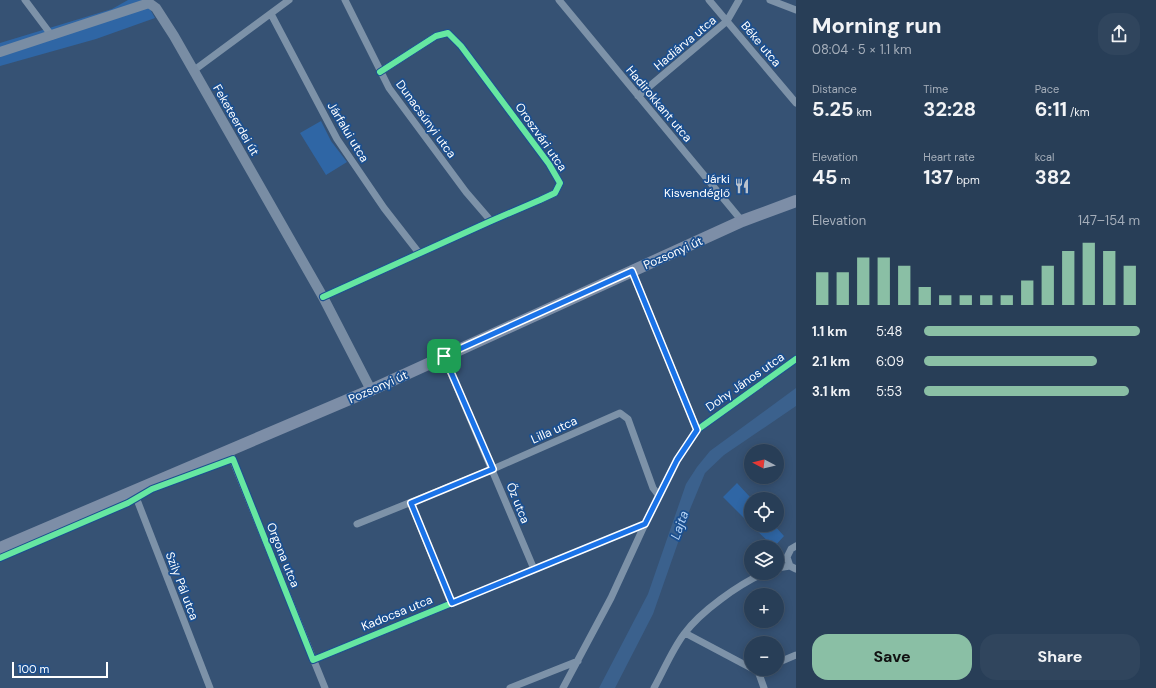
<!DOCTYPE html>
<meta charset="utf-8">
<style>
body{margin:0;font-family:"DM Sans",sans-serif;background:#30455d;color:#f1f3f6;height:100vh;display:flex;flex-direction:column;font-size:15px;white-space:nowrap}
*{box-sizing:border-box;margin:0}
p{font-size:13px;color:#a5aeba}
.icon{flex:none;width:22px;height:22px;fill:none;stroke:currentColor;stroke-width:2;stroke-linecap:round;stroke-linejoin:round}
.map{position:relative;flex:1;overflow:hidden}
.sheet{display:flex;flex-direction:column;background:#283e57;width:360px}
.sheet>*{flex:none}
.needle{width:26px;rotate:277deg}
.fabs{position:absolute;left:744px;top:444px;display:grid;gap:8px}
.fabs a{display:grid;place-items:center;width:40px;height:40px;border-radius:50%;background:#283e57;box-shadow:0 2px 10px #0003,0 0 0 1px #44576d;font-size:20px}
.scale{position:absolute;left:12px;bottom:10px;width:96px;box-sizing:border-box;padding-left:4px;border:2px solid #fff;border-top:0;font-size:11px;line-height:14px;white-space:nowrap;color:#fff;-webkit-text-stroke:3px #1b4f8f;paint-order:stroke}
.pin{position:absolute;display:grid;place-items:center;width:34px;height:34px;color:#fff;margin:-17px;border-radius:8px;box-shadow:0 2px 6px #0006}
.round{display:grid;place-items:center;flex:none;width:42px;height:42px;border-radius:16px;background:#30455d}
.head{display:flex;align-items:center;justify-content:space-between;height:68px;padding:0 16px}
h1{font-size:22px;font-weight:700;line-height:30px}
.figures{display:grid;grid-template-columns:repeat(3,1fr);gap:6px;height:68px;padding:4px 16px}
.figures div{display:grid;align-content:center}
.figures b{font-size:20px;font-weight:700}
.figures small{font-size:11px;font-weight:400}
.figures p{font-size:11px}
.chart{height:112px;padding:8px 16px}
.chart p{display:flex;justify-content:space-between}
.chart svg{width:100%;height:72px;margin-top:4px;stroke:#8abfa5;stroke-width:6}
.primary-button{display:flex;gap:8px;margin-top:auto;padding:8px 16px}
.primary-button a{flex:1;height:46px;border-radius:16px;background:#8abfa5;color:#111;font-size:16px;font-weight:700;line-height:46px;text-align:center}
.primary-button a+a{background:#30455d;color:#f1f3f6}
ul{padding:0 16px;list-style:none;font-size:13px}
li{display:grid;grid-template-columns:64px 48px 1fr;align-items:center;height:30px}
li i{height:10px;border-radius:5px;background:#8abfa5}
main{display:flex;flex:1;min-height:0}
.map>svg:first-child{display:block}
</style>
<main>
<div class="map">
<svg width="796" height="688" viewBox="0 0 796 688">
<rect width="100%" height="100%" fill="#365274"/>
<path fill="#2f66a5" d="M128,0H145L155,18L96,39L0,66V43L112,9Z
M321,121L331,141L347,162L326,175L300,133Z
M737,483L750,497L747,500L751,504V525L723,497Z
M751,525H774L784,536L774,547Z"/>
<path fill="#3b618d" d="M796,388V406L724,455L705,473L688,514L653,614L615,688H599L648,594L686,484L697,467L710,451Z"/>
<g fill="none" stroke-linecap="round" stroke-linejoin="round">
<path stroke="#7d92a8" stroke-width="7" d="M25,0L52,36
M345,0L389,88L466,192L491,221
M559,0L742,221
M709,0L796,103
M770,0L796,10
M271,14L337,139L384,208L419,253
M193,71L289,0
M638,96L727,21L739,0
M632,271L697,430
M323,297L491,221L540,200L555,193L560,183L549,164L461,46L448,33L436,36L380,72
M444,357L534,569
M229,451L325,688
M134,492L210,688
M411,503L451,603
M357,524L493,469L620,413L628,419L653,488L659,496
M796,546L791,549L787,557L790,566L796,569
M777,568L790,566
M685,633L751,668
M313,660L645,524
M777,663L796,655
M758,671L764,688
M510,688L578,661
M563,688L611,598L645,524L677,460L697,430L796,359
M654,688C664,670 672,650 684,634C701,611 738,585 764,573"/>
<path stroke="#798da4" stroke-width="10" d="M0,52L149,3L156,8L174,36L323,297L371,390"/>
<path stroke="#7d8ea7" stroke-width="12" d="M0,548L371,390L742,221L796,201"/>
<g stroke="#1b4f8f" stroke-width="8">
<path id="cycleway" d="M323,297L491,221L540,200L555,193L560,183L549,164L461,46L448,33L436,36L380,72
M0,558L128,503L152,489L233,459L313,660L645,524L677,460L697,430L796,359"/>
</g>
<use href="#cycleway" stroke="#66e7a1" stroke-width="6"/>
</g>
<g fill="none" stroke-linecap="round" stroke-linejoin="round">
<g stroke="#fff" stroke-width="8">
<path id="route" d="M632,271L697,430L677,460L645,524L452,603L411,503L493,469L444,356Z"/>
</g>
<use href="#route" stroke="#1a73e8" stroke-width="5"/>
</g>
<defs>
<g id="restaurant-bare" transform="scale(1.2)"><path d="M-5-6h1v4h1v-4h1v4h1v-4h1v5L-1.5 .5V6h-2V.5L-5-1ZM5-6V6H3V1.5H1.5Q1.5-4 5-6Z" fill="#b9c2ce" stroke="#1b4f8f" stroke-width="2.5" paint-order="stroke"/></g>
</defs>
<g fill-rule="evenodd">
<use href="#restaurant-bare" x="742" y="186"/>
</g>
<g text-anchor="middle" stroke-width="3.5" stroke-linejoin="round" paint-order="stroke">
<g font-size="12" fill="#fff" stroke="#1b4f8f">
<text transform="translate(685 43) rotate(-40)" y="4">Hadiárva utca</text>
<text transform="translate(761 44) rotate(50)" y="4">Béke utca</text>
<text transform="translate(659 104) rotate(50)" y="4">Hadirokkant utca</text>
<text transform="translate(426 119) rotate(54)" y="4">Dunacsúnyi utca</text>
<text transform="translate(236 120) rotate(60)" y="4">Feketeerdei út</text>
<text transform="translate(348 132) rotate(59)" y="4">Járfalui utca</text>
<text transform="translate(541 137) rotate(55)" y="4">Oroszvári utca</text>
<text transform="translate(673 253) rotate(-24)" y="4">Pozsonyi út</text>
<text transform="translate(745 382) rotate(-35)" y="4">Dohy János utca</text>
<text transform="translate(378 387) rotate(-24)" y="4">Pozsonyi út</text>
<text transform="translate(554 430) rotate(-24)" y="4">Lilla utca</text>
<text transform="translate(518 503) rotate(68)" y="4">Őz utca</text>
<text transform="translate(283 555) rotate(68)" y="4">Orgona utca</text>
<text transform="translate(182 586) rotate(69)" y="4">Szily Pál utca</text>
<text transform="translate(397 613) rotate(-22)" y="4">Kadocsa utca</text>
</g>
<g font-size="12" fill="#fff" stroke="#1b4f8f" text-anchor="end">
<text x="730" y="183">Járki<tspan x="730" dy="14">Kisvendéglő</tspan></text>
</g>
<g font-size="13" font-style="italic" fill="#b5d3f5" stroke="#1b4f8f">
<text transform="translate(679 525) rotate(-70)" y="5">Lajta</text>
</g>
</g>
</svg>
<div class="fabs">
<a><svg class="needle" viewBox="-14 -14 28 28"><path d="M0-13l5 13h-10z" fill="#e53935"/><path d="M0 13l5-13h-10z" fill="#a5aeba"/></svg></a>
<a><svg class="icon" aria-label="locate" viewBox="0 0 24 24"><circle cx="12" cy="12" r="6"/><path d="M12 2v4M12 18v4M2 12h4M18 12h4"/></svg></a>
<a><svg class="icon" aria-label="layers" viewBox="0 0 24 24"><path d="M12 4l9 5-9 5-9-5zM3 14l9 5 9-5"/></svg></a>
<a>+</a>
<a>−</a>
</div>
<div class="scale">100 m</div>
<div class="pin" style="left:444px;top:356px;background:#1e9e55"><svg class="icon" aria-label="arrive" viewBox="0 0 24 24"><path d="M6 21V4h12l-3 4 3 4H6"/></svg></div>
</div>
<section class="sheet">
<div class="head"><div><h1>Morning run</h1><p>08:04 · 5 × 1.1 km</p></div><a class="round"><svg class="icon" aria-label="share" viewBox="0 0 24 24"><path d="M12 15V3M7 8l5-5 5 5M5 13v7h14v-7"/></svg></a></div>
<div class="figures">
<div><p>Distance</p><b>5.25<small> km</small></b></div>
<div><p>Time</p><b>32:28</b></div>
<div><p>Pace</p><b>6:11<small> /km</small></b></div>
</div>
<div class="figures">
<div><p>Elevation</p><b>45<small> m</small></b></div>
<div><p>Heart rate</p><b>137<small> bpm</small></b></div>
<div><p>kcal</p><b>382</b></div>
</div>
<div class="chart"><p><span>Elevation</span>147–154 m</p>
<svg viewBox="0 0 160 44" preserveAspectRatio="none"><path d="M5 44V24M15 44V24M25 44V15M35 44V15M45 44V20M55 44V33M65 44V38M75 44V38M85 44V38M95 44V38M105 44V29M115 44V20M125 44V11M135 44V6M145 44V11M155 44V20"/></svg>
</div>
<ul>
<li><b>1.1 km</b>5:48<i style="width:100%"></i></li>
<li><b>2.1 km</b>6:09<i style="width:80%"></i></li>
<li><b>3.1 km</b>5:53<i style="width:95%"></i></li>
</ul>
<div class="primary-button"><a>Save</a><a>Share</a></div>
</section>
</main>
